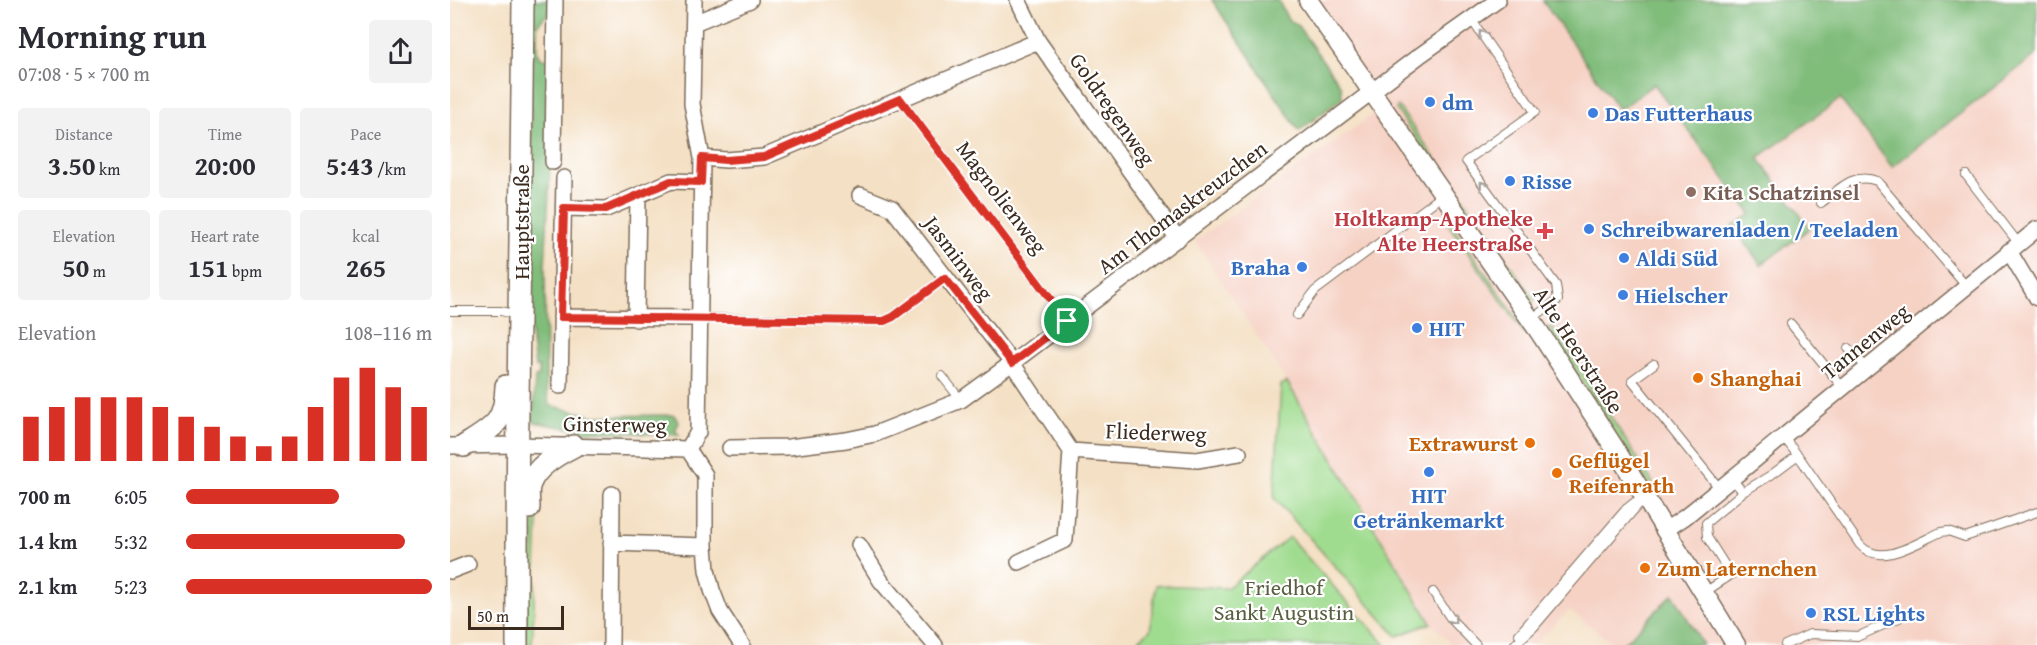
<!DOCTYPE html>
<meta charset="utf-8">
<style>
body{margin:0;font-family:"Gentium Book Plus",serif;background:#f2f2f3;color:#2b2b33;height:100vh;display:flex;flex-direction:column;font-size:22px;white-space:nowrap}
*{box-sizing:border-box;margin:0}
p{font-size:20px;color:#7c7c81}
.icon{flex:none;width:33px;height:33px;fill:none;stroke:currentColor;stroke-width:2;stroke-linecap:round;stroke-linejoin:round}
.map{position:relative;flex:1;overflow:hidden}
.side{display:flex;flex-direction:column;background:#fff;width:450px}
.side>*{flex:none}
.scale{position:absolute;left:18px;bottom:15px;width:96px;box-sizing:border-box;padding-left:6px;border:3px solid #3b2a1e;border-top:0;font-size:16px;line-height:21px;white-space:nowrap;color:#3b2a1e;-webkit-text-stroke:4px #fff;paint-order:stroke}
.pin{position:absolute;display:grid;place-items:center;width:51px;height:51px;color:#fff;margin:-26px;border:3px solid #fff;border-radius:50%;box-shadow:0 2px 6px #0007}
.round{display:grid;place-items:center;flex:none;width:63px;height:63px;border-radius:6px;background:#f2f2f3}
.summary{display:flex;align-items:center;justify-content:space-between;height:102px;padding:0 18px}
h1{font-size:33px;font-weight:600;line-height:45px}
.figures{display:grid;grid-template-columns:repeat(3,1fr);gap:9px;height:102px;padding:6px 18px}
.figures div{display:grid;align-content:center;border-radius:6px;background:#f2f2f3;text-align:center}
.figures b{font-size:26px;font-weight:600}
.figures small{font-size:16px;font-weight:400}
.figures p{font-size:16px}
.chart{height:168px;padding:12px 18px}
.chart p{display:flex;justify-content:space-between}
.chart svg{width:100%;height:108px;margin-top:6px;stroke:#d93025;stroke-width:6}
ul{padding:0 18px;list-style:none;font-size:20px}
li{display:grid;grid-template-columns:96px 72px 1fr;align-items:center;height:45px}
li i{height:15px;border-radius:8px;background:#d93025}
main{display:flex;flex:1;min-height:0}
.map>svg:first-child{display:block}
</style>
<main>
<section class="side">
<div class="summary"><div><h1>Morning run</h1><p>07:08 · 5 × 700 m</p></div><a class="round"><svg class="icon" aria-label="share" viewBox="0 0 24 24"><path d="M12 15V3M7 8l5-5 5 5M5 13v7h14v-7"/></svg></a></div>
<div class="figures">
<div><p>Distance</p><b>3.50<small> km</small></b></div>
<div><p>Time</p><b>20:00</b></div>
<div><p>Pace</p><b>5:43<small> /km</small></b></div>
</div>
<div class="figures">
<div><p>Elevation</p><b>50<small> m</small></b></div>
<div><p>Heart rate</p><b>151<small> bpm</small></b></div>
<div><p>kcal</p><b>265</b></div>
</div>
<div class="chart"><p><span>Elevation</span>108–116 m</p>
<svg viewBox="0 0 160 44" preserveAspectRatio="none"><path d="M5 44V26M15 44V22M25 44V18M35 44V18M45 44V18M55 44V22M65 44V26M75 44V30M85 44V34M95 44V38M105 44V34M115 44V22M125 44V10M135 44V6M145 44V14M155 44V22"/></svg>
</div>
<ul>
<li><b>700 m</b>6:05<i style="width:62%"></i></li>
<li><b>1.4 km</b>5:32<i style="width:89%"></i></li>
<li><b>2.1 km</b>5:23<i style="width:100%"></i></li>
</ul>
</section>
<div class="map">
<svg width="1587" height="645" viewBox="0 0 1587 645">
<rect width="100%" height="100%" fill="#fff"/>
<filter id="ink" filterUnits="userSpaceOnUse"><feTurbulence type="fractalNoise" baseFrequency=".0167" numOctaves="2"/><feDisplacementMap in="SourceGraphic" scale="12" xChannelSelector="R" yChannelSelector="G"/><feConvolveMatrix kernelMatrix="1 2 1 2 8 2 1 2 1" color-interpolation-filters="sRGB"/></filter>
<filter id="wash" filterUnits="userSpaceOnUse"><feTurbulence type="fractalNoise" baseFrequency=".008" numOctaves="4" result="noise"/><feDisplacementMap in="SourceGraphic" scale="24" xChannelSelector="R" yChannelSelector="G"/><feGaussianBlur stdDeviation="1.35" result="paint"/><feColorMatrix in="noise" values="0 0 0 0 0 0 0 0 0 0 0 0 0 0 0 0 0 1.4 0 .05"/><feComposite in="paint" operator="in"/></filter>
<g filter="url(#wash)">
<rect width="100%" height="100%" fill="#f4e0c4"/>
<path fill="#f6d2c5" d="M854,0H1092L1169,110L1204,84L1253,149L1360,228L1307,158L1390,99L1443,167L1587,54V645H1253L1223,594L1172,645H1165L1119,610L1084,645H1002L981,623L832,374L745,241L931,109Z"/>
<path fill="#a0dc90" stroke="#6e8357" stroke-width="1.5" d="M948,106L1085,300L1081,303L948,112L946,109Z
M996,216L1078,334L1074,333L993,217Z
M1102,327L1116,347L1203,483L1199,485L1098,328Z
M837,382L981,623L947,636L824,498L831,385Z
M90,477L93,485L89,502L82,645H76L77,580L83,546L84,516Z
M839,537L936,645H683L700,630L706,585L777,588Z"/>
<path fill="#80bc7a" stroke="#5e734c" stroke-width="1.5" d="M81,0H102L101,11L87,25V54L92,59L102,60L99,192L95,266L96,386L99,405L143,416L224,415L229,423L225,430L229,435L134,431L83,422L85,377L89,376V367H85L79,316L81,230Z
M762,0H828L838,19L848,26L891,86L892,98L849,131Z
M1092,0H1587V54L1442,167L1390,99L1308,158L1360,228L1311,265L1283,226L1301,214L1204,84L1169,110Z
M1223,594L1253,645H1172Z"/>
</g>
<g filter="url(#ink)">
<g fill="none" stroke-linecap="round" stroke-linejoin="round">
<g stroke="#7c6a58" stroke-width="10">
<path id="service" d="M1021,19L1085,112L1016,161L1106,285L1108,300L1081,319
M450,99L617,321
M1516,175L1569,244
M1371,203C1390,189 1402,172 1427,181L1516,286
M0,311H51L67,315
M847,315L865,291L993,195
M250,318L434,321L443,317L495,278
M1341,324L1393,388
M1398,348L1417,368
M1204,364L1182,380L1270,489
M492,376L511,400
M1333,436L1352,461L1410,545C1431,568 1468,542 1491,532L1498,531L1515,537L1587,512
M1282,479L1293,492L1321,475L1348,455
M983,592L1001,619L1026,645
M1255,592L1281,575L1257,537L1256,523L1293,492
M1069,634L1176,509L1185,502
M1064,645L1084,627L1194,498
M1335,645L1360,634L1409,636L1449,618"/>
</g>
<g stroke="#7c6a58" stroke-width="18">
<path id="minor" d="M568,0L588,41L728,239
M244,23L300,0
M252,158L276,160L314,157L588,41
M103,162L105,0
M410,195L442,208L562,363L621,451L615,540L569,562
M114,208L156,209L221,181L251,182
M1559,251L1587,298
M111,317L249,318
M186,319L188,196
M110,386L114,178
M0,446L67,445L238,449
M280,448L339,447L396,440L425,434L511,400L562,363L969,56L1048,0
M238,449L248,432L252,158L242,104L244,0
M238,449L255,475V546L257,570L262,590L270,611L292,645
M621,451L747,460L789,453
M1214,531L1235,517L1587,229
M161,543L255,546
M409,545L431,581L485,645
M0,571L18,564
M161,645L162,494"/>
</g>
<g stroke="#7c6a58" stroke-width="21">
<path id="tertiary" d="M858,0L1090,333L1164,447L1286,645"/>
</g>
<g stroke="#7c6a58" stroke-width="24">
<path id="secondary" d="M14,446C44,427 55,423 56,386
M79,508C79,501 77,490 80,484C86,466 108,454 124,446
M67,645C66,430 71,215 73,0"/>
</g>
<use href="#service" stroke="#fff" stroke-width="8"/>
<use href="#minor" stroke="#fff" stroke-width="15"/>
<use href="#tertiary" stroke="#fff" stroke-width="18"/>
<use href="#secondary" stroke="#fff" stroke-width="21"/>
</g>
<defs><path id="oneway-chevron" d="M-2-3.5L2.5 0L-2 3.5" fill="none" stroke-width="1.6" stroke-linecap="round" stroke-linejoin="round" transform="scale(1.5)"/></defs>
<g stroke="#a79f9a">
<use href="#oneway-chevron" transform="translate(1032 34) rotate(-125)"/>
<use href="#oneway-chevron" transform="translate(1033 185) rotate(-126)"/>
<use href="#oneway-chevron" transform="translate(1003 620) rotate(51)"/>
</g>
</g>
<g fill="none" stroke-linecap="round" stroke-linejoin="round" filter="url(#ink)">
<g stroke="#fff" stroke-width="12">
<path id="route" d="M450,99L617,321L562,363L495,278L443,317L434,321L111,317L114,208L156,209L221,181L251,182L252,158L276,160L314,157Z"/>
</g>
<use href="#route" stroke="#d93025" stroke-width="8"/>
</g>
<g fill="#3f7fe0" stroke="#fff" stroke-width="2">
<circle cx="980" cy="102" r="6"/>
<circle cx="1143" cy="113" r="6"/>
<circle cx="1060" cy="181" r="6"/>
<circle cx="1139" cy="229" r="6"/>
<circle cx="1174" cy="258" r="6"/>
<circle cx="852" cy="267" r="6"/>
<circle cx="1173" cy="295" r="6"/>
<circle cx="967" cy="328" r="6"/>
<circle cx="979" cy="472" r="6"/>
<circle cx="1361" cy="613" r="6"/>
</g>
<circle fill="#8d6e63" stroke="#fff" stroke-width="2" cx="1241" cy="192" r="6"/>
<path fill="#e0444e" stroke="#fff" stroke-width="2" d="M1092 222h6v6h6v6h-6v6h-6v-6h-6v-6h6z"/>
<g fill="#e8710a" stroke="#fff" stroke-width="2">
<circle cx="1248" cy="378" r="6"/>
<circle cx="1080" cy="443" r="6"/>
<circle cx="1107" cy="473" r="6"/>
<circle cx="1195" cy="568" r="6"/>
</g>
<g text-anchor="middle" stroke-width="4.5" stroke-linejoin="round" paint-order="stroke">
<g font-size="22" font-weight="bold" fill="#366cbe" stroke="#fff" text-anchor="start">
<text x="992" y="110">dm</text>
<text x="1155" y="121">Das Futterhaus</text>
<text x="1072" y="189">Risse</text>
<text x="1151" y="237">Schreibwarenladen / Teeladen</text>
<text x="1186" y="266">Aldi Süd</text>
<text x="840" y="275" text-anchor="end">Braha</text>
<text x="1185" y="303">Hielscher</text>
<text x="979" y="336">HIT</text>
<text x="979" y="503" text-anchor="middle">HIT<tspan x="979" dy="25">Getränkemarkt</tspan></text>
<text x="1373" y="621">RSL Lights</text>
</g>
<g font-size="22" fill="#3b2a1e" stroke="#fff">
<text transform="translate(663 109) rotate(55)" y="8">Goldregenweg</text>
<text transform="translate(552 197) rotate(53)" y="8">Magnolienweg</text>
<text transform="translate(732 207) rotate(-37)" y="8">Am Thomaskreuzchen</text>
<text transform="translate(71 222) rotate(-90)" y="8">Hauptstraße</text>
<text transform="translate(509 258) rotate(53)" y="8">Jasminweg</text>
<text transform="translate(1415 341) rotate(-39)" y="8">Tannenweg</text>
<text transform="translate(1129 350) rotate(57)" y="8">Alte Heerstraße</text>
<text transform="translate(165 424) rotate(1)" y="8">Ginsterweg</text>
<text transform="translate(706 432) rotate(2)" y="8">Fliederweg</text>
</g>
<g font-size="22" font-weight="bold" fill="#785e54" stroke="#fff" text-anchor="start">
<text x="1253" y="200">Kita Schatzinsel</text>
</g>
<g font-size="22" font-weight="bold" fill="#be3a42" stroke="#fff" text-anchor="end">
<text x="1083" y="226">Holtkamp-Apotheke<tspan x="1083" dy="25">Alte Heerstraße</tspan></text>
</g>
<g font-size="22" font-weight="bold" fill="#c56008" stroke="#fff" text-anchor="start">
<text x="1260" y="386">Shanghai</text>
<text x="1068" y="451" text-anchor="end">Extrawurst</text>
<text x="1119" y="468">Geflügel<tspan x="1119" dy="25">Reifenrath</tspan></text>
<text x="1207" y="576">Zum Laternchen</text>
</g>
<g font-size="22" fill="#595f40" stroke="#fff">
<text x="834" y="595">Friedhof<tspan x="834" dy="25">Sankt Augustin</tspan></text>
</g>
</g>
</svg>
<div class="scale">50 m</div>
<div class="pin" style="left:617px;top:321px;background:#1e9e55"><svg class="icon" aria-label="arrive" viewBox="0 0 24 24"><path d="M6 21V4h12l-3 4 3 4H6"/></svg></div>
</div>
</main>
